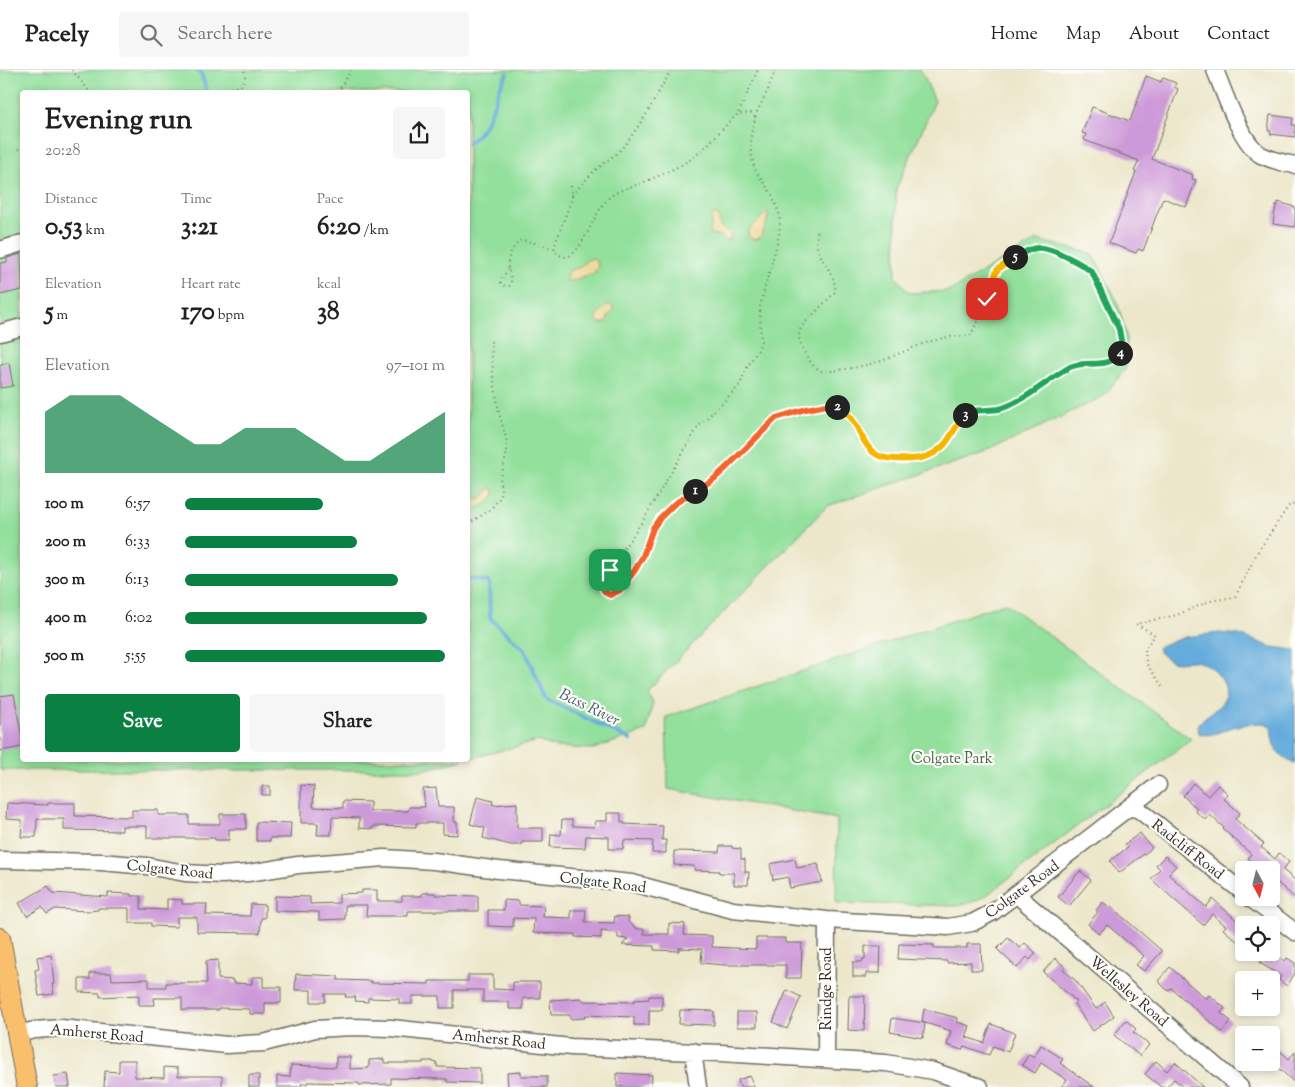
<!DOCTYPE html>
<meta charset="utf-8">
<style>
body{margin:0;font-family:"Sorts Mill Goudy",serif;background:#f6f6f6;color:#202124;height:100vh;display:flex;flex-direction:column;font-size:19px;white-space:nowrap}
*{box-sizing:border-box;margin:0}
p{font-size:16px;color:#757577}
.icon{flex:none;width:28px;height:28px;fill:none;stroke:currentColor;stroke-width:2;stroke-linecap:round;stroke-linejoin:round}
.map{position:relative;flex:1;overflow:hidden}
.panel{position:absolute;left:20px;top:20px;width:450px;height:672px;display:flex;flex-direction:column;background:#fff;border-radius:5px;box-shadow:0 2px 8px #0003}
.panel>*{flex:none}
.needle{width:32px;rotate:173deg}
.controls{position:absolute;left:1235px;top:791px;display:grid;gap:10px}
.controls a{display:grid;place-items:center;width:45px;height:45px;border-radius:5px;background:#fff;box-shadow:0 2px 8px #0003;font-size:25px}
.pin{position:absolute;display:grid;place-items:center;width:42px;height:42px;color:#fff;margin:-21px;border-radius:10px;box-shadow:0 2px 8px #0006}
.km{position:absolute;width:25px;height:25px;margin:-12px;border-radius:50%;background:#222;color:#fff;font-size:14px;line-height:25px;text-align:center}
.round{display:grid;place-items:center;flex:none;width:52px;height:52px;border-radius:5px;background:#f6f6f6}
.overview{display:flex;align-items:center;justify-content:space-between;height:85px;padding:0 25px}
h1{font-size:28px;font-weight:700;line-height:38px}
.stats{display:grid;grid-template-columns:repeat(3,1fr);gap:8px;height:85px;padding:5px 25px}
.stats div{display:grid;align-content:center}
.stats b{font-size:25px;font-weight:700}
.stats small{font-size:14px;font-weight:400}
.stats p{font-size:14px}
.chart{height:140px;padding:10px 25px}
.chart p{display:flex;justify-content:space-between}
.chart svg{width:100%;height:90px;margin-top:5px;fill:#0b8043;opacity:.7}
.button{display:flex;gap:10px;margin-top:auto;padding:10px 25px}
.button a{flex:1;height:58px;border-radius:5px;background:#0b8043;color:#fff;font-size:20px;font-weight:700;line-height:58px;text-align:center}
.button a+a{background:#f6f6f6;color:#202124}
ul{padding:0 25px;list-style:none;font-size:16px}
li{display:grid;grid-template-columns:80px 60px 1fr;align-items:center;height:38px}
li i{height:12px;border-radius:6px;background:#0b8043}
header{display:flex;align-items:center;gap:30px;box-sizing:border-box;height:70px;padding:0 25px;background:#fff;border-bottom:1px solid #e0e0e0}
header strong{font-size:24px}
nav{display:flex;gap:28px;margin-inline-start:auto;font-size:18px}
.search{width:350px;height:45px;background:#f6f6f6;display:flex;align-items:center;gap:12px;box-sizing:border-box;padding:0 18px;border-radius:5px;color:#757577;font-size:19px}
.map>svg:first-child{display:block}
</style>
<header>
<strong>Pacely</strong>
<div class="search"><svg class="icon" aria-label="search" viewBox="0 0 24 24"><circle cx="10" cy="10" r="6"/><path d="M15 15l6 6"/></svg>Search here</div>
<nav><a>Home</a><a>Map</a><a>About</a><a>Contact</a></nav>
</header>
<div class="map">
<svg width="1295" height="1017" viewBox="0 0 1295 1017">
<rect width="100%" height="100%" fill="#fdfcf7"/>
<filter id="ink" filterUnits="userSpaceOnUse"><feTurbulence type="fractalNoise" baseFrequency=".02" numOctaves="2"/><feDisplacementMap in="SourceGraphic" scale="10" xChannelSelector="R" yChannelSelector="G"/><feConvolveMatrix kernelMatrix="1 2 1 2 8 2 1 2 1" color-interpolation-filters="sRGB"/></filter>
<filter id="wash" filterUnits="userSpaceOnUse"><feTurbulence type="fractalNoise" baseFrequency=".0096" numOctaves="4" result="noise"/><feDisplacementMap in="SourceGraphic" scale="20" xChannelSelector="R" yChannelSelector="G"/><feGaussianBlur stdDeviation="1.12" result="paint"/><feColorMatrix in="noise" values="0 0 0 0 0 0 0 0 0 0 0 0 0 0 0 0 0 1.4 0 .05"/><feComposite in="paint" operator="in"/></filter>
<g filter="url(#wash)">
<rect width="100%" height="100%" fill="#ece7ca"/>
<path fill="#93e09c" stroke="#5f8664" d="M0,0H921L935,31L896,119V207L909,223L950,221L1037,170L1093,184L1117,231L1126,264V298L1104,326L990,381L827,436L647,621L653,632L646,661L593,679L554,677L538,671L468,689V22H22V690H463L423,700H0Z
M1005,533L1191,669L987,825L973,832L957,836L836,833L837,749L668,719L666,647Z"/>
<path fill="#eeda9e" stroke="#8c8264" d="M767,142L768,143C769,151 763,160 760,168C755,170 752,170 748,166V161Z
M715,144L719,147L720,156L731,164L729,171L725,170L721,166L710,164L712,145Z
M592,188L597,192L598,196L594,203L568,212L567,205L570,200L580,197L587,190Z
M610,234L613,238V241L608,246V250L605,253H600L596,250C598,244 604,236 610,234Z
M491,418L493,419L495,424C489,434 480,439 468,439V431L483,427Z"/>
<path fill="#65acdc" stroke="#486c84" d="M1219,563L1239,565L1272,577L1295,580V694C1274,680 1274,682 1271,657L1265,653C1256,653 1246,654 1237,656C1226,658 1210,669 1199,663L1198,656L1200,652C1206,645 1215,641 1221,634C1235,619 1215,596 1199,592C1181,588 1176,599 1159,582L1158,577L1185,567Z"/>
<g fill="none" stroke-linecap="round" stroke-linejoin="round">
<path stroke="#65acdc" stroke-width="4" d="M196,0L201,3L207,22
M468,73C494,54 492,28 507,4
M468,508L489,512L490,548L525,580L546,629L631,670"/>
</g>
<g id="blocks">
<path fill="#cd9ad9" d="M1146,6L1161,12L1163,8L1176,13L1174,17L1178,19L1152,89L1193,105L1192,109L1196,110L1186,137L1163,128L1143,181L1138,179L1136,183L1109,173L1136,102L1134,101L1139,91L1084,70L1086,64L1082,63L1092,37L1130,51Z
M1270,45L1293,48L1292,55H1295V67L1270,64L1271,61H1268Z
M1278,132L1295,137V157L1273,154L1276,135L1278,136Z
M21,184L22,220L0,225V193L7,192V188Z
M9,293L13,316L0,318V295Z
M14,624L22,668V677L0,681V626Z
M1193,713L1208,726L1218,715L1228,724L1224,729L1240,743L1235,749L1264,774L1261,777L1275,789L1279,783L1289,792L1283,800L1295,810V828L1271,807V800H1263L1248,788L1251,784L1223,759L1224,758L1210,745L1206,750L1195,741L1197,738L1183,726Z
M301,715L314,716L313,737L343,738V731L370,732V741H408L409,737H425L423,719L436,718L438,737H454V752H457V765L443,764V753H416V757L373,756V759L359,758V748L332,747L331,765H317L318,753H301Z
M262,716H270V725H262Z
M477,727L493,731L492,735L517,733V758H543V772H522V775H511L483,768L485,758L470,754Z
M7,733L48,735V733H75V746L132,747V740H158V745H189V754H220V744H246V759H229V770H215V768H147V756H122V761L64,760V749H37L36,767H21L22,750L6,749Z
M607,743H621V752H624V754L663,756L662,770H666V783H652L653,771L624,770L623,779H609V767L586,766L585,778L550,777L551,764L561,765L562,750H572V756L594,757L595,751H607Z
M256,752L291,753L290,768H270V771H256Z
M1140,763L1152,778L1119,803L1110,791L1128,777L1125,774Z
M720,776H732V778L741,779V789H745V802H749L748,815H734V803H719V801L694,800V796L674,795V781L719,782Z
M1165,786L1176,796L1168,804L1206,837L1213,829L1244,857V877L1223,859L1226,856L1212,844L1203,855L1151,809L1160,799L1156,795Z
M795,789L797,798L818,794L822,812L790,818L788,807L773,810L770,794Z
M1080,801L1091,810L1069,836L1058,827Z
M48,816L53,823L108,827V823L131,824V826H141V839L167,840V829L182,830V834H207L206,845L250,846L251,834L265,835V848H261L260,863L197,862V847H177V857L151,856V853H129V838H98V840L88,841L55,839L47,844L42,837L27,846L19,833Z
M362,820H377V831H402V826H422V823H435V825L478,826V841H408V846H366L367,835H345V849L319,850V842L275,841V826L310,827V834L339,833V824L362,823Z
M504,830L519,831V835L544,836L543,847L571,848V840H586L585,852L614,853L615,846L629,847L628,852L637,859H644V864H669V853L685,854L684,865L712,866V877L756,879V868H785V873H802L801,908H786V895H724L701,893L702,879L679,878V881L654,880V876L622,875L628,869L618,868V863L601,861V868L575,867V864L533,863L534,849L513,848V857L488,856V840H504Z
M1103,832L1109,837L1110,836L1162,881L1144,901L1136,895L1144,886L1107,855L1099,864L1088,854L1098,842L1096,840Z
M1008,868L1020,878L1025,873L1036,883L1030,890L1027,887L1017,898L997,879Z
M899,874L934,875V878H967V874H981L982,900H971V892L947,893V891L898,889Z
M865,876H881L880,903H866V907H853V892H862L863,889H865Z
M1267,882H1272L1285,891L1287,888L1295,893V903L1287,916L1279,910L1281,906L1260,893Z
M51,885L54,914H52L54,924L39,926L35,900L39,899L37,887Z
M1055,888L1065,897L1063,899L1076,911L1096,939L1105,932L1114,946L1093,961L1074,934L1077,932L1043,902Z
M218,890V909L233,910V913L252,914V907H263V917H281V933H265V944H250V939L219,938V940H182V928H154L155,935H139V925L100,927V923L79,922V909H90V903H111L112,910L149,909V917H166V913H207L206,891Z
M1170,897L1206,929L1209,925L1225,938L1221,943L1231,951L1222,962L1171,918L1168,921L1158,911Z
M296,904L338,906V910L371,911V913L429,914V911H468V905H493V919L513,920V912H540V928H523V939H509V932H483V920H454V938H440V926H412V934H399V929L368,928V932L355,931L356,927H345L346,924H325V932H311V920H295Z
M787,920L801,927L787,959L773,952Z
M649,926H662V940H649V955H634V947L585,945V948L570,949V945H551L550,930L581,928L584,931L634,932V930L649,929Z
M849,926H865L864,961L848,960Z
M924,939L958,948L957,952L970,956L966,967L984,973L991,954L1015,963L1008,982L993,976L989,985L964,976L962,980L947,975L951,961L922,952Z
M680,940L714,941V955L679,954Z
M737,942H757V957H737Z
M892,948L925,953L923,968L890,962Z
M1126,950L1136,959L1133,962L1149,975L1140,986L1114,965Z
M1271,973L1289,989L1295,982V1013L1271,991Z
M1041,975L1063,989L1060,993L1094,1017H1061L1067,1010L1041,993L1035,1003L1022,995L1029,984L1034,987Z
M336,987H350V999L369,998V990L384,989V993H423V991H433V992L437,993V997L480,998V1013L447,1012V1009L391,1008V1014L359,1015V1013L307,1012V1014H301V1017H277V1006L290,1007L291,995L336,997Z
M119,990H135V1007L164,1008V997L178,998V1006H222V1017H104L105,1001L119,1002Z
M1156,991L1167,1001L1175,992L1203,1017H1183L1174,1009L1167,1017H1161L1145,1004Z
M521,1002V1006H547V1017H508L507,1003Z
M617,1003L652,1005L651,1017H617Z
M68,1004L70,1017H56L54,1006Z
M249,1005H259V1017H249Z
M750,1006L754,1017H740L738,1010Z"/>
</g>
</g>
<g filter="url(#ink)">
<use href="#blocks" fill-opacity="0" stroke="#6f6d63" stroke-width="1"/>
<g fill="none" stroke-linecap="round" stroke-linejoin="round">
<g stroke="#6f6d63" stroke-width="19">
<path id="minor" d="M1215,0C1224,22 1241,73 1261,85C1272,90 1283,93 1295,95
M0,180L22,173
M0,263L22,257
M1131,738L1138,739L1244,823
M0,790L101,792L147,796L185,803L222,805L248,803L298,795L384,788L434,791L499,800L632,813L733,840L827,850L948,857L972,853L993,842L1158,715
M1017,825L1240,1017
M1250,828L1295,862
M17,964L35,960L61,958L227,975L264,973L315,959L351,957L391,958L571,977L721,983L886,993L933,1001L980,1017
M693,981L698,1017
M826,988L827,850"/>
</g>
<g stroke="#6f6d63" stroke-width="22">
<path id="major" d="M0,868L27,1017"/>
</g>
<path stroke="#6f6d63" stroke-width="2" stroke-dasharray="1 4" stroke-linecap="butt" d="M72,0L90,22
M775,0L768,20L756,44L751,66V82L754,98L772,125L779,143L780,152L779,166L760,236L761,272L758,280L746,299L740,315L698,357L642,452L601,512L606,524L611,525C635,518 644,477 654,457C665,433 691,425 712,410C723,402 732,391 742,382C752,373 765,352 777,347C786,344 824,333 832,335C858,338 857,372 876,385C882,389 890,389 897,389C902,390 908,391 913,390C947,386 944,363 965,345C975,336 993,341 1005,336C1028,327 1048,310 1070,297C1090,288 1107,302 1121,280L1119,259L1106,234L1092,201L1084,195L1061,184L1037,177L1013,188L997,200L982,244L970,266C940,264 913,278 886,289C871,295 854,298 838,300C832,301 825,303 819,300C813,297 808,288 805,283C799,273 796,264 803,255L835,222C837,205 820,191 817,176C816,170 817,165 818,159
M222,22L226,19L242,15L245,6L244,0
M338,22L351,0
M755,47L751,43L738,44L758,0
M18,79L22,80
M571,116L572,128L554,177L557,184C560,185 563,187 567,187C581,184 595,142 606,131C614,121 628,118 639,114C654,108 675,99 688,91C708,78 720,59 738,44
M572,125L594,101L616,84L626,74L646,45L671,0
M508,199L501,210V213L505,216H510C513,208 508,203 508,195C507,186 514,175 521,170L532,172L554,179
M468,454L490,440L501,426L500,411L507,382V372L499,342L493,305L491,271
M1162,616L1146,593L1145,578L1155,565L1136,554L1177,545L1210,531L1235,527L1257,483L1290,434L1295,435"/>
<use href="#minor" stroke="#fff" stroke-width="16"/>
<use href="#major" stroke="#f9bf6d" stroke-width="20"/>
</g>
</g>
<g fill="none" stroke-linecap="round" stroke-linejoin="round" filter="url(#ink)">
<g stroke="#fff" stroke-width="10">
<path id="split-1" d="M610,500L601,512C603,519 604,523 610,525L620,520L635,500L643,486L653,458L660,448L674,434L695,421"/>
</g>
<g stroke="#fff" stroke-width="10">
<path id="split-2" d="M695,421L714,409L728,396L776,348L806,339L832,334L837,337"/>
</g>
<g stroke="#fff" stroke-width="10">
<path id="split-3" d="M837,337C856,345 857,363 869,378C876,387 885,389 896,389C915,390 932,389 945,374C952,365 957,354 965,345"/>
</g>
<g stroke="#fff" stroke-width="10">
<path id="split-4" d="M965,345C974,338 987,341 999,339C1023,333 1047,310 1070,297C1088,289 1105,301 1120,283"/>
</g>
<g stroke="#fff" stroke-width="10">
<path id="split-5" d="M1015,187C1021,184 1031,178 1037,178C1050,176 1082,194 1092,202L1119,259L1122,276L1120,283"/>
</g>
<g stroke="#fff" stroke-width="10">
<path id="split-6" d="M987,229L997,200L1015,187"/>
</g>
<use href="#split-1" stroke="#f0652b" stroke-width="6"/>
<use href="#split-2" stroke="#f0652b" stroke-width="6"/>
<use href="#split-3" stroke="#f5b400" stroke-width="6"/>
<use href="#split-4" stroke="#22a559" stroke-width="6"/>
<use href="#split-5" stroke="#22a559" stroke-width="6"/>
<use href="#split-6" stroke="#f5b400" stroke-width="6"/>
</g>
<g text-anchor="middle" stroke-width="4.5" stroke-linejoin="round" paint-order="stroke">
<g font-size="15" fill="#4a614d" stroke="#fdfcf7">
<text x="952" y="693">Colgate Park</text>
</g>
<g font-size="15" fill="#2b2b2b" stroke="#fdfcf7">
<text transform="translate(1188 779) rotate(38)" y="5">Radcliff Road</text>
<text transform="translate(170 799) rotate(6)" y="5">Colgate Road</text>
<text transform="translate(603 812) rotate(7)" y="5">Colgate Road</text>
<text transform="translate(1022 819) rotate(-36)" y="5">Colgate Road</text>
<text transform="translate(826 919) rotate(-90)" y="5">Rindge Road</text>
<text transform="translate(1129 921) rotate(41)" y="5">Wellesley Road</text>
<text transform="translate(97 963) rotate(5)" y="5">Amherst Road</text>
<text transform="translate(499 969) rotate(6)" y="5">Amherst Road</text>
</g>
<g font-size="16" font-style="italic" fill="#425f72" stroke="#fdfcf7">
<text transform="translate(590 636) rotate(26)" y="6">Bass River</text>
</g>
</g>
</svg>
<div class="controls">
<a><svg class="needle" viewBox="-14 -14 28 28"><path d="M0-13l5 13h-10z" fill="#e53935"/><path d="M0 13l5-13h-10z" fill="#757577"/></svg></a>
<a><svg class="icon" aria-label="locate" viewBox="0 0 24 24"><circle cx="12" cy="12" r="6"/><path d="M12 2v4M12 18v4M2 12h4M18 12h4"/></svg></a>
<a>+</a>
<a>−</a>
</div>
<div class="pin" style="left:610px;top:500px;background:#1e9e55"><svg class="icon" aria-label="arrive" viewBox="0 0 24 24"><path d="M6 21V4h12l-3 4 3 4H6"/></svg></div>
<div class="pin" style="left:987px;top:229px;background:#d93025"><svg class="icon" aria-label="check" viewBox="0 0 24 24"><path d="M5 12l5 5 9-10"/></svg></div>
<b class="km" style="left:695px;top:421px">1</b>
<b class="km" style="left:837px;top:337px">2</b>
<b class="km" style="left:965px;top:345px">3</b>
<b class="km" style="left:1120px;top:283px">4</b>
<b class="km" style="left:1015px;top:187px">5</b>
<section class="panel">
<div class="overview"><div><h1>Evening run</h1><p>20:28</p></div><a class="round"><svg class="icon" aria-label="share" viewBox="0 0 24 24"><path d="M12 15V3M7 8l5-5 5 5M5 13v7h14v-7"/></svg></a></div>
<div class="stats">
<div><p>Distance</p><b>0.53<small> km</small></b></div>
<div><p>Time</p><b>3:21</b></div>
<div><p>Pace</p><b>6:20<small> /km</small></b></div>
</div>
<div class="stats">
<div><p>Elevation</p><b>5<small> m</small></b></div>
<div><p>Heart rate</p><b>170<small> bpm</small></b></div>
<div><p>kcal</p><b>38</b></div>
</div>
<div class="chart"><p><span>Elevation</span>97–101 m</p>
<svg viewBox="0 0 160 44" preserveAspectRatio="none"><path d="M0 44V14L10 6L20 6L30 6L40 14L50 22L60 30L70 30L80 22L90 22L100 22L110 30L120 38L130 38L140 30L150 22L160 14V44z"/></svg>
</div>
<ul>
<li><b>100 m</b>6:57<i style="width:53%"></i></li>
<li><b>200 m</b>6:33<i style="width:66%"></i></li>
<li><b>300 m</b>6:13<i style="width:82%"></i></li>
<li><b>400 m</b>6:02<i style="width:93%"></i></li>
<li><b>500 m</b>5:55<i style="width:100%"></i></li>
</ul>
<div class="button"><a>Save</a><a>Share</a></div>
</section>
</div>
